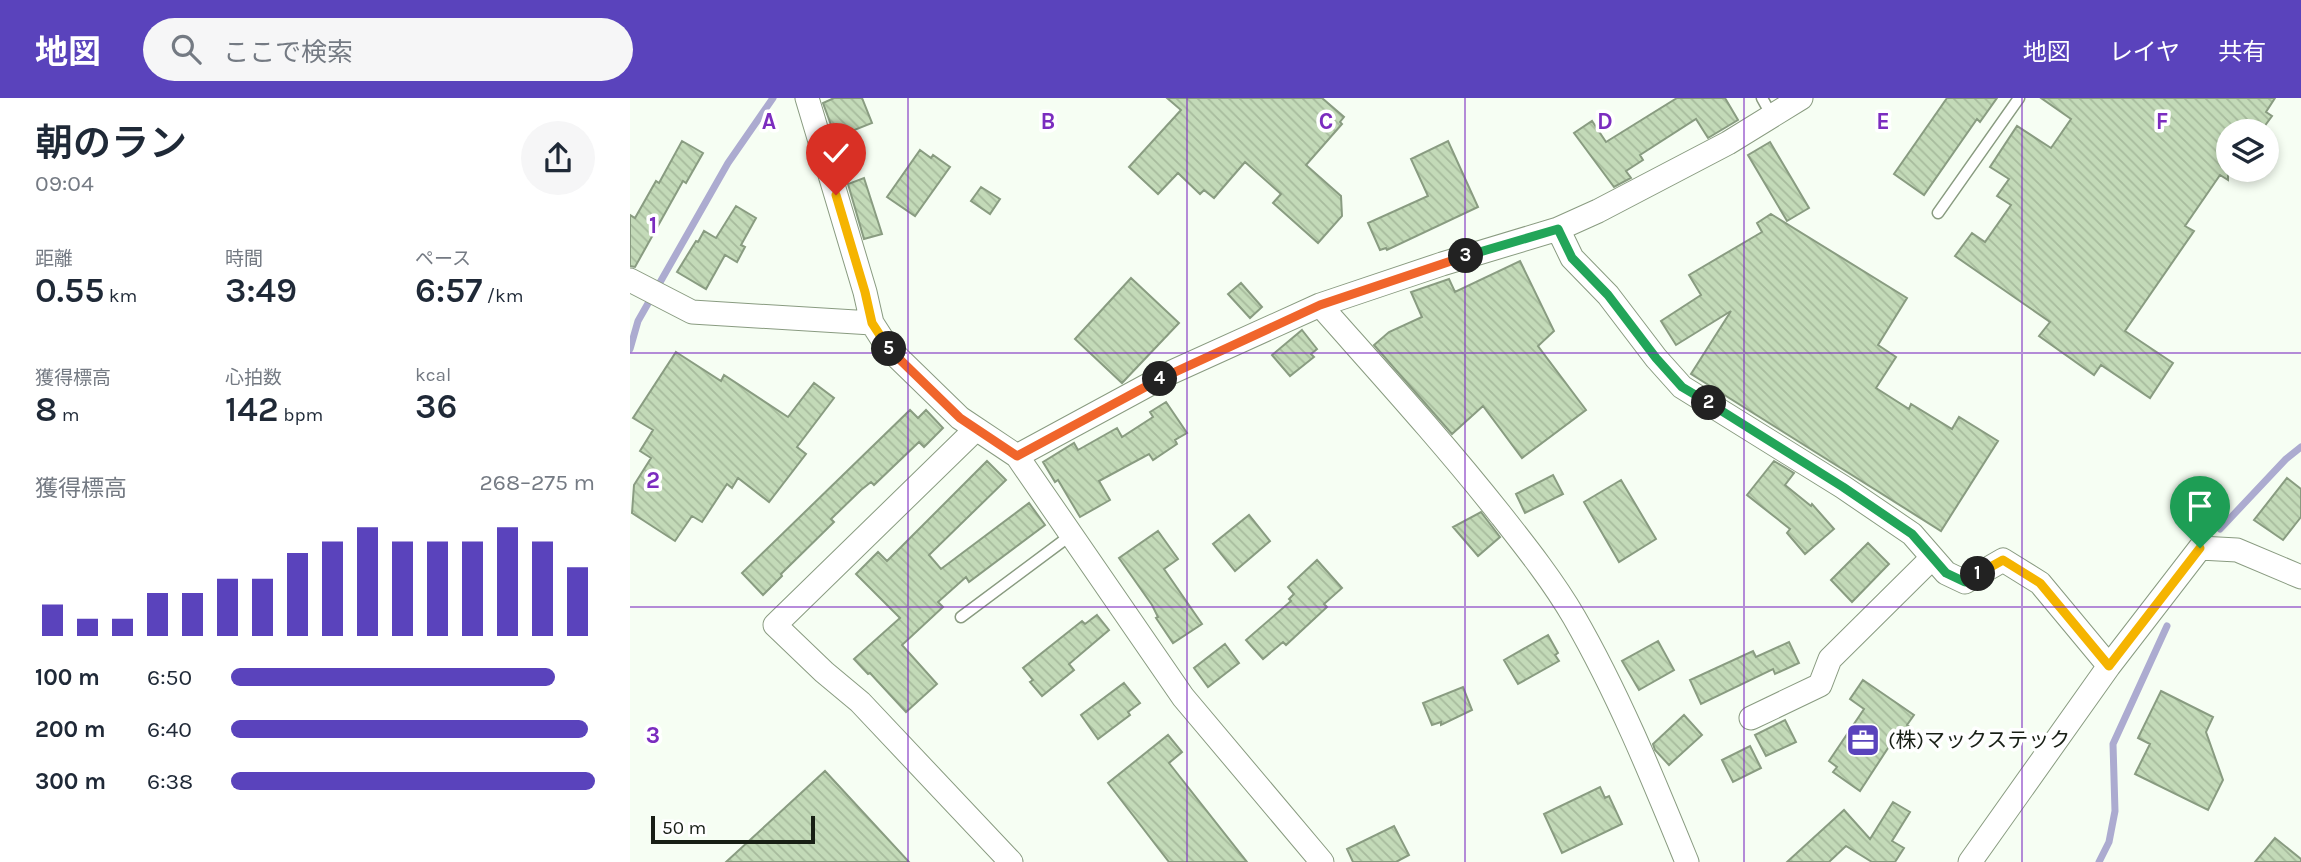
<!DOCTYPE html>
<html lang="ja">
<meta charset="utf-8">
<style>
body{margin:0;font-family:Karla,"Noto Sans JP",sans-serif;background:#f6f6f7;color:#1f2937;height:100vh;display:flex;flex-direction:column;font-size:26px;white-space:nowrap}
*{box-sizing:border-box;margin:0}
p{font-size:23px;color:#747a83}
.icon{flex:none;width:38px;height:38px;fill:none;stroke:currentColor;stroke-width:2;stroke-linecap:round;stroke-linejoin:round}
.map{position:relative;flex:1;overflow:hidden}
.details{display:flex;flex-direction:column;background:#fff;width:630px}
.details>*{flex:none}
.buttons{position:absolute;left:1586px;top:21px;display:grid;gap:14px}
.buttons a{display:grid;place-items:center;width:63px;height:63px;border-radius:50%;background:#fff;box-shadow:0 4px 10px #0003;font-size:35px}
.scale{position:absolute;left:21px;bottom:18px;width:164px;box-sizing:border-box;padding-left:7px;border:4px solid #181f15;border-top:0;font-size:19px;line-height:24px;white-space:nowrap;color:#181f15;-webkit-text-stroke:5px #fff;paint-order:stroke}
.pin{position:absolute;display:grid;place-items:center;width:60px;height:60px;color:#fff;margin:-72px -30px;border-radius:50% 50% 50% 0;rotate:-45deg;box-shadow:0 0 7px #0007}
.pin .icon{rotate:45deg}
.km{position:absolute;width:35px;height:35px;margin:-18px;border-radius:50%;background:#222;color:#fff;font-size:19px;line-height:35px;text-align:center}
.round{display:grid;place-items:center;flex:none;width:74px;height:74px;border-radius:37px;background:#f6f6f7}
.headline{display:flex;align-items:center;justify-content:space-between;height:119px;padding:0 35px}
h1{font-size:38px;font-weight:600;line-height:52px}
.figures{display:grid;grid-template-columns:repeat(3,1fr);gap:10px;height:119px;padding:7px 35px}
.figures div{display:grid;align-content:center}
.figures b{font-size:35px;font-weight:600}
.figures small{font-size:19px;font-weight:400}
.figures p{font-size:19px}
.chart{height:196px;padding:14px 35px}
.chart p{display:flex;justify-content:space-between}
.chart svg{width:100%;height:126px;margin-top:7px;stroke:#5a43bc;stroke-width:6}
ul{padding:0 35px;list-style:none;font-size:23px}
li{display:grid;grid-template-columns:112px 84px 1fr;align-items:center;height:52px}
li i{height:18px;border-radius:9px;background:#5a43bc}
header{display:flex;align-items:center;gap:42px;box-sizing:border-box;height:98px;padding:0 35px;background:#5a43bc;color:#fff}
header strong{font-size:33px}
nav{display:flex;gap:38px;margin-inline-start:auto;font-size:24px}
.search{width:490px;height:63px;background:#f6f6f7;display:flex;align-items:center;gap:18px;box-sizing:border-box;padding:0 24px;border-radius:38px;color:#747a83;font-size:26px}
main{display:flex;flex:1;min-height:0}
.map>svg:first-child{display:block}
</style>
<header>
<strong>地図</strong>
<div class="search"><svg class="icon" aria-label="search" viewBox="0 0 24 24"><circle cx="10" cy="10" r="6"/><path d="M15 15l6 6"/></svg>ここで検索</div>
<nav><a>地図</a><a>レイヤ</a><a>共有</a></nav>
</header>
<main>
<section class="details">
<div class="headline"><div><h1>朝のラン</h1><p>09:04</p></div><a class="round"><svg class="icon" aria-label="share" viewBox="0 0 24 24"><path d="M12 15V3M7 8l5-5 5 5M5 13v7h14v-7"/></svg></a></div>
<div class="figures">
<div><p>距離</p><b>0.55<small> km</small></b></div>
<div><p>時間</p><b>3:49</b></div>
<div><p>ペース</p><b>6:57<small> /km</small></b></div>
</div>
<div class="figures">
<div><p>獲得標高</p><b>8<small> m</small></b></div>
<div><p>心拍数</p><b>142<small> bpm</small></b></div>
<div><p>kcal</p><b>36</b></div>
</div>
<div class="chart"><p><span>獲得標高</span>268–275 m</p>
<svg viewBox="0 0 160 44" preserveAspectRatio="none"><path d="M5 44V33M15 44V38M25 44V38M35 44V29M45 44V29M55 44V24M65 44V24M75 44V15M85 44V11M95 44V6M105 44V11M115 44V11M125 44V11M135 44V6M145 44V11M155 44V20"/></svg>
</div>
<ul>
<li><b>100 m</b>6:50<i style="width:89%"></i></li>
<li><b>200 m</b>6:40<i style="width:98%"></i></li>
<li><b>300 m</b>6:38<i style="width:100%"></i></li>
</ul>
</section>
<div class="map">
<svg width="1671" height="764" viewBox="0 0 1671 764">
<defs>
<pattern id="building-back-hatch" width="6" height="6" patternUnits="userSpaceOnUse" patternTransform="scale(1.75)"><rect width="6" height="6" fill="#c3dab8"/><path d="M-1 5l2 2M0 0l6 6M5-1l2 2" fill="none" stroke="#a7bb9d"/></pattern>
</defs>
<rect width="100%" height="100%" fill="#f6fef3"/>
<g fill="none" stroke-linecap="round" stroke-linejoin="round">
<path stroke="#acabd0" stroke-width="7" d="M0,251L8,223L98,65L143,0
M1590,431L1656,361L1671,349
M1469,764L1479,744L1485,713L1483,646L1537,528"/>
</g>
<path fill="url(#building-back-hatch)" stroke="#899c81" stroke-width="2" d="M204,0H232L242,25L212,37L211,32L204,35L193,5Z
M537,0H692L714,19L710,24L712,26L676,67L711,98L712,118L688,145L643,105L651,96L615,64L584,100L574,92L570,96L548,75L528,96L499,69L551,12Z
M1047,0H1095L1108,22L1078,40L1066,21L1010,57L1013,62L996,73L1001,80L984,89L944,35L962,23L976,44Z
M1317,0H1367L1350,24L1347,21L1294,97L1264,76Z
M1411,0H1645L1636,14L1642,18L1631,33H1598V82L1590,77L1555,128L1564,133L1495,233L1543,265L1520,300L1471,267L1464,277L1409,238L1420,224L1325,158L1342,135L1355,144L1381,107L1367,98L1379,81L1360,69L1387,28L1421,50L1441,21Z
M52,43L73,55L56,85L53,83L5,169L0,168V117L5,120L26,83L29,85Z
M818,43L848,109L757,152L756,150L750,152L738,125L798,98L781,61Z
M1140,44L1179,110L1157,123L1118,57Z
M290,52L301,60L303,57L320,69L285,118L257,99Z
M234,80L252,136L234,141L218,86Z
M351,89L370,101L360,116L341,103Z
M106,108L126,120L111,147L115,149L107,164L95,157L76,191L47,174L66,143L68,144L74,133L86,140Z
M1141,116L1277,200L1248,247L1266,259L1246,290L1279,311L1281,306L1322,331L1329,319L1368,343L1311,433L1061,276L1101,213L1046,247L1031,223L1071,197L1059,177L1132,134L1127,125Z
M890,163L924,233L908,248L956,312L892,360L853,308L822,336L744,247L759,234L792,219L781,194L819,181L825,194Z
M501,180L549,225L492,285L445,241Z
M611,185L632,209L620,220L598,196Z
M672,232L687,251L681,256L684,259L660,278L642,257Z
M46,254L91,283L94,277L158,319L184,285L204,300L167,349L176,356L139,404L108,380L102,390L97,386L72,424L62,418L45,443L2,415L4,387L21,360L10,353L23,332L3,320Z
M536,304L557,335L545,342L547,346L523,362L519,356L469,383L480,402L450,419L428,382L425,384L413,364L444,345L448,352L487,330L492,339L523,319L520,314Z
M280,312L288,320L296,312L313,330L294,349L289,344L244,387L241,384L231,392L201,421L204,424L151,476L152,478L133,497L112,475Z
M357,363L376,382L299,457L311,471L399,405L415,427L339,484L336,479L308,504L313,509L272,547L307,586L276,614L240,575L238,576L224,561L270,520L226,476L248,454L257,463Z
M1144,363L1164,375L1155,387L1181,408L1182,406L1204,431L1175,456L1157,435L1160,431L1117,397Z
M923,377L933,396L895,415L886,396Z
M1657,380L1671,391V419L1653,442L1624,422Z
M991,382L1026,441L989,464L954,404Z
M851,414L870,439L848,458L823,429Z
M619,417L640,443L605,473L583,446Z
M528,433L548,461L534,471L572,526L543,545L526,520L528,519L522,507L489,460Z
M1238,445L1259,466L1222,504L1201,482Z
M687,462L712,490L694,506L697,509L656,547L653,544L633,561L616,542L661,503L659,501L664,496L658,489Z
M467,517L479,532L439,566L444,572L412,598L400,584L403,582L393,570L452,523L455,526Z
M918,537L928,555L925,557L929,563L888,586L874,562Z
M1028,543L1044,572L1009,592L992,563Z
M1159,544L1169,565L1145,576L1143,571L1071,606L1060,582L1123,553L1126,559Z
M595,546L609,565L578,589L564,570Z
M1233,582L1284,617L1277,627L1281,630L1267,652L1260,647L1230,693L1203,674L1207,669L1199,663L1234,611L1220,601Z
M494,585L510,605L498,614L500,617L468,641L451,617Z
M833,589L842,612L811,627V624L802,627L793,605Z
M1531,593L1583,619L1576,634L1593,682L1578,712L1505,676L1520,646L1508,640Z
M1054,617L1072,637L1039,667L1025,652L1023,646Z
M1155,622L1166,644L1136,658L1125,637Z
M538,637L552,654L539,665L617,764H539L478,685Z
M1120,648L1131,670L1103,684L1092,662Z
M195,673L279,764H96Z
M970,689L975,700L979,698L992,726L932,755L914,716Z
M1263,704L1280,714L1262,743L1274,750L1265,764H1242L1216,748L1199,764H1157L1214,712L1240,741Z
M764,728L779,757L766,764H723L717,751Z
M1645,740L1671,761V764H1625Z"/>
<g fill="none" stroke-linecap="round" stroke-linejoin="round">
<g stroke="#899b80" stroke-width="13">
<path id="service" d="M1132,0L1142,18
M1308,115L1389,0
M331,519L441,437"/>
</g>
<g stroke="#899b80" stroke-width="25">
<path id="minor" d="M177,0L235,194L242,225L258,250L330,320L387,358L553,599L692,764
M928,131L942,160L978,197L1026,260L1052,289L1213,389L1282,436L1316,475L1335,484L1373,462L1410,485L1479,568
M0,182L62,214L242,225
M690,207C751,276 813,344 870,416C896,449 923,483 944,519C989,597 1023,681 1057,764
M345,332L145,527L194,574L230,604L381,764
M387,358L542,274L690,207L812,166L928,131L968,113L1098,45L1171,0
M1121,620L1190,587L1200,561L1302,460
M1340,764L1479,568L1570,450L1607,452L1671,479"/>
</g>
<use href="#service" stroke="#fff" stroke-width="10"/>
<use href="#minor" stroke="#fff" stroke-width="23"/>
</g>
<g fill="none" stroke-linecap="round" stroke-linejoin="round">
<g stroke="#fff" stroke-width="14">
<path id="split-1" d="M1348,476L1373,462L1410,485L1479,568L1570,450"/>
</g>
<g stroke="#fff" stroke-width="14">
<path id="split-2" d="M1079,305L1213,389L1282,436L1316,475L1335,484L1348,476"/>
</g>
<g stroke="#fff" stroke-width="14">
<path id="split-3" d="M836,158L928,131L942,160L978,197L1026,260L1052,289L1079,305"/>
</g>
<g stroke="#fff" stroke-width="14">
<path id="split-4" d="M530,281L690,207L836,158"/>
</g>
<g stroke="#fff" stroke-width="14">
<path id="split-5" d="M259,251L330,320L387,358L530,281"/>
</g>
<g stroke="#fff" stroke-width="14">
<path id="split-6" d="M206,97L235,194L242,225L259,251"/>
</g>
<use href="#split-1" stroke="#f5b400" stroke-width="9"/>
<use href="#split-2" stroke="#22a559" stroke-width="9"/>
<use href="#split-3" stroke="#22a559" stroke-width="9"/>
<use href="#split-4" stroke="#f0652b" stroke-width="9"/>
<use href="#split-5" stroke="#f0652b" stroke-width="9"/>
<use href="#split-6" stroke="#f5b400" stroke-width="9"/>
</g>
<path fill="none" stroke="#7b2cbf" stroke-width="2" stroke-opacity="0.55" d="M278,0V764M557,0V764M835,0V764M1114,0V764M1392,0V764M0,255H1671M0,509H1671"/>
<defs>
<g id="office-square" transform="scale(1.75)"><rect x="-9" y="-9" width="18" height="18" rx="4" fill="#5a43bc" stroke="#fff"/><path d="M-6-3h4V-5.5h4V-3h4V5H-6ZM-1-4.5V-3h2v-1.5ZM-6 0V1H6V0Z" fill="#fff"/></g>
</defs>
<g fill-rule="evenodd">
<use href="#office-square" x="1233" y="642"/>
</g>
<g text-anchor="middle" stroke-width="7" stroke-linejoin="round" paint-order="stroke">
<g font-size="21" fill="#181f15" stroke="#fff" text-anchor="start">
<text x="1258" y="649">(株)マックステック</text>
</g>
</g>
<g font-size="23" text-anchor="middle" font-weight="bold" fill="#7b2cbf" stroke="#fff" stroke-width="7" stroke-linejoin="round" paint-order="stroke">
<text x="139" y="31">A</text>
<text x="418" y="31">B</text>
<text x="696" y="31">C</text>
<text x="975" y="31">D</text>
<text x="1253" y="31">E</text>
<text x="1532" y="31">F</text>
<text x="23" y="135">1</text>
<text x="23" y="390">2</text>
<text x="23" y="645">3</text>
</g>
</svg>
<div class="buttons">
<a><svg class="icon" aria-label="layers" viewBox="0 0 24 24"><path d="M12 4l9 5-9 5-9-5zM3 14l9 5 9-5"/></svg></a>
</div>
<div class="scale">50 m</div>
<div class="pin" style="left:1570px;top:450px;background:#1e9e55"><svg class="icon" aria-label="arrive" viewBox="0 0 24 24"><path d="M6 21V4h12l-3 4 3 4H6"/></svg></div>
<div class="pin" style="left:206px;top:97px;background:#d93025"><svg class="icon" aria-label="check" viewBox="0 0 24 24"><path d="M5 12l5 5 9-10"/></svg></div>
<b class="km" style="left:1348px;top:476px">1</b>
<b class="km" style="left:1079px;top:305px">2</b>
<b class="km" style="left:836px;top:158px">3</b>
<b class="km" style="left:530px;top:281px">4</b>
<b class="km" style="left:259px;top:251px">5</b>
</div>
</main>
